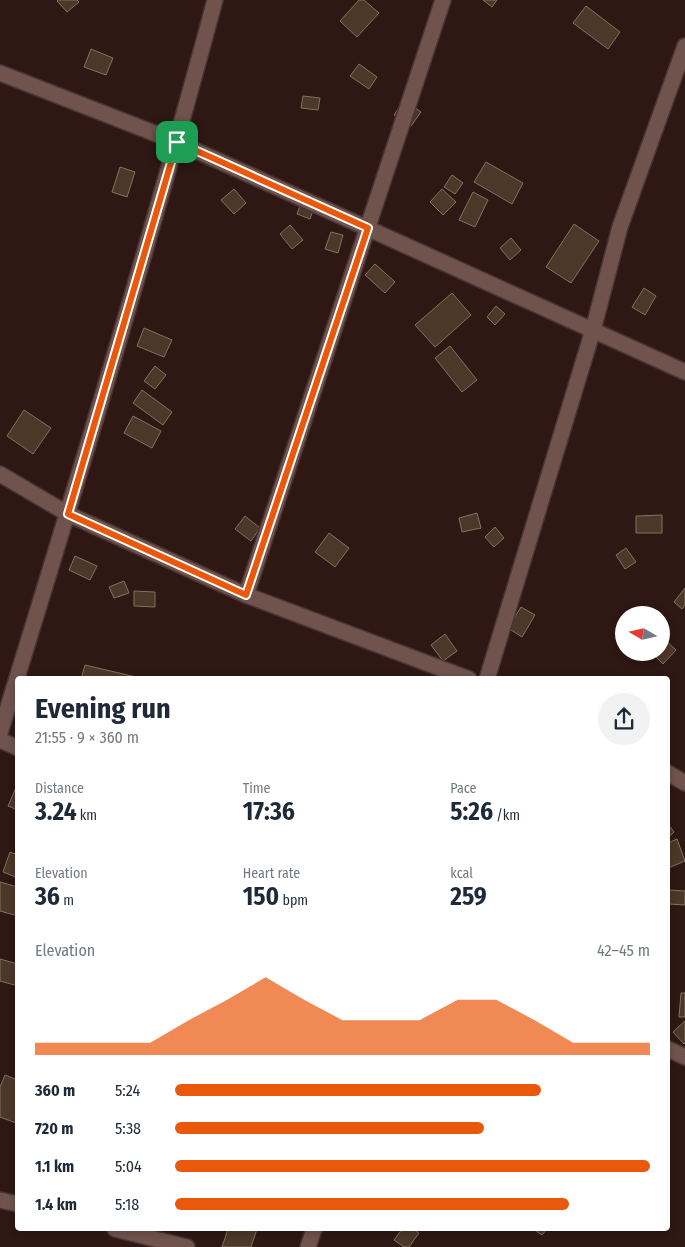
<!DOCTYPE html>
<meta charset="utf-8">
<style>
body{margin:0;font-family:"Fira Sans Condensed",sans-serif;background:#f2f2f3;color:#1f2937;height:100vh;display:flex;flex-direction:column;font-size:19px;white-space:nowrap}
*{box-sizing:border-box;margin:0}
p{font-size:16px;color:#747a83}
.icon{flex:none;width:28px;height:28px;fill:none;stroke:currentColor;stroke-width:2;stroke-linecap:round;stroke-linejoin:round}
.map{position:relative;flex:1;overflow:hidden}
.panel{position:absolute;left:15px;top:676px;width:655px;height:555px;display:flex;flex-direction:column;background:#fff;border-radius:5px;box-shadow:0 2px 8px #0003}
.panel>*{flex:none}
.needle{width:32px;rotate:279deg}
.controls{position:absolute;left:615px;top:606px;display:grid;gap:10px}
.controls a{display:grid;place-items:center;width:55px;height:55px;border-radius:50%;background:#fff;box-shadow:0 2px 8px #0003;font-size:25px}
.pin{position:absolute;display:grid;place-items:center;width:42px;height:42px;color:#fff;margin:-21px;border-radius:10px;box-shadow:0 2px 8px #0006}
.round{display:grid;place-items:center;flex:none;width:52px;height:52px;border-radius:26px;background:#f2f2f3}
.summary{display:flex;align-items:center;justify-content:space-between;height:85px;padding:0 20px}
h1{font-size:28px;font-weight:700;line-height:38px}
.stats{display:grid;grid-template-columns:repeat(3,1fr);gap:8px;height:85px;padding:5px 20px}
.stats div{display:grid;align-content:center}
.stats b{font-size:25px;font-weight:700}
.stats small{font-size:14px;font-weight:400}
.stats p{font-size:14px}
.chart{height:140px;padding:10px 20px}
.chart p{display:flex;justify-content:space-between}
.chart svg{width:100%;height:90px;margin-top:5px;fill:#ea580c;opacity:.7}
ul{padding:0 20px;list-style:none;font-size:16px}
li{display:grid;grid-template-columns:80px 60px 1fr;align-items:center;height:38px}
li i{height:12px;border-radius:6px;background:#ea580c}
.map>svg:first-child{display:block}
</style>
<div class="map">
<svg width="685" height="1247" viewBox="0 0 685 1247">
<rect width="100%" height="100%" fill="#2f1713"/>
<path fill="#4d3728" stroke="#886f5e" d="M58,0H77L79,2L67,12L57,1Z
M359,0H364L379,13L357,37L340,21Z
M483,0H497L492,7Z
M586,6L620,32L608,49L573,23Z
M91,49L113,58L106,75L84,67Z
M359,64L377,77L369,89L350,76Z
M303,96L320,98L318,110L301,108Z
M404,100L421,112L411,126L394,115Z
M486,162L523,183L512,204L474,182Z
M120,167L135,172L127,197L112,192Z
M452,175L463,183L455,194L444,187Z
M234,189L246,203L234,214L221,200Z
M442,189L456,202L443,215L430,202Z
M473,192L488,200L475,227L459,220Z
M301,203L314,208L310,219L297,214Z
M574,224L599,241L571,283L546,267Z
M290,225L303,240L292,249L280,234Z
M331,232L343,235L338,253L325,249Z
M511,238L521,250L510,260L500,248Z
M375,264L395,282L385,293L365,275Z
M644,288L656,296L645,315L632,307Z
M452,293L471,315L435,347L415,325Z
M496,306L505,314L495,325L487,317Z
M144,328L172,340L164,357L137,346Z
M450,346L477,380L462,392L435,358Z
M155,366L166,375L155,389L144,381Z
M142,390L172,412L163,425L133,403Z
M24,410L51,428L33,454L7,436Z
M133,416L161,431L152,448L124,433Z
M477,513L481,528L462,532L459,518Z
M662,515V533H636V516Z
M245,516L260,528L251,541L235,529Z
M495,527L504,538L494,547L485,537Z
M329,533L349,548L335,567L315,552Z
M626,548L636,562L625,569L616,555Z
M75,556L97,566L90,580L69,570Z
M124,581L129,593L114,598L109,587Z
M685,588V605L682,609L674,602Z
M134,591L155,592V607L134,606Z
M521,607L535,615L522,637L508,628Z
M445,634L457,651L443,661L431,645Z
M661,636L676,650L663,664L651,652H661Z
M85,665L136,677L135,679H81Z
M18,783V810L8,806Z
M668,824L674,832L668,838Z
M677,839L685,861L668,868V843Z
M10,852L18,855V878L3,872Z
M0,882L18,887V916L0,911Z
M669,890L685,891V905L669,904Z
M0,959L18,964V986L0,981Z
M681,993H685V1017H679Z
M685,1021V1043L684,1044L673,1032Z
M5,1075L18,1080V1119L16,1123L0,1117V1087Z
M228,1229H257L251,1247H222Z
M402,1229H413L419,1233L409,1247H404L394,1240Z
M533,1229H547L542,1235Z"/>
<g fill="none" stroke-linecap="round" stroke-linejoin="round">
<g stroke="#473433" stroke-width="18">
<path id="minor" d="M0,73L177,142L685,372
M0,474L68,514L246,595L469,679
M246,595L443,0
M487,679L593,330L620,227L685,46
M0,733C75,490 149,246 215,0
M0,740L18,748
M668,773L685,783
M668,1049L685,1057
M0,1200L18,1204
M115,1229L187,1247
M308,1247L314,1229"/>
</g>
<use href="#minor" stroke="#70534d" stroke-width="15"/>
</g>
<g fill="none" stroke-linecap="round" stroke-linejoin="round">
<g stroke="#fff" stroke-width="10">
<path id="route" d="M177,142L368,228L246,595L68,514Z"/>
</g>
<use href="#route" stroke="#ea580c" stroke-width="6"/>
</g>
</svg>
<div class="controls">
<a><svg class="needle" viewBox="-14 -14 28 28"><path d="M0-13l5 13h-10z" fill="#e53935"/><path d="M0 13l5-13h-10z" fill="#747a83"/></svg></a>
</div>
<div class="pin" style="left:177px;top:142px;background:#1e9e55"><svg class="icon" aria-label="arrive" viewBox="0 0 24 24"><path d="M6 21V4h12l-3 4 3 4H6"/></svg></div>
<section class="panel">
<div class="summary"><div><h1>Evening run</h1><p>21:55 · 9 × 360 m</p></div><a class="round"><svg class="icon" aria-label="share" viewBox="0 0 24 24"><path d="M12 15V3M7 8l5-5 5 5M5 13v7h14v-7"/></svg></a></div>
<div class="stats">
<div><p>Distance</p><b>3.24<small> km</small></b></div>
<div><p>Time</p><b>17:36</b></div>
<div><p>Pace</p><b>5:26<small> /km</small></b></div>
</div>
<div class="stats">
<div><p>Elevation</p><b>36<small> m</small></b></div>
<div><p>Heart rate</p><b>150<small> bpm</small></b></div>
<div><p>kcal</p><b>259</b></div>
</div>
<div class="chart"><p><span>Elevation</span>42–45 m</p>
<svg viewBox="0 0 160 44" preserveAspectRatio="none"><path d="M0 44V38L10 38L20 38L30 38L40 27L50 17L60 6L70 17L80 27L90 27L100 27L110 17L120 17L130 27L140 38L150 38L160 38V44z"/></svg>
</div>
<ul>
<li><b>360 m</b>5:24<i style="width:77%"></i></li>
<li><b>720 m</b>5:38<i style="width:65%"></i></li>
<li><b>1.1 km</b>5:04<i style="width:100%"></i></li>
<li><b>1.4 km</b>5:18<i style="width:83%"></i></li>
</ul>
</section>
</div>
